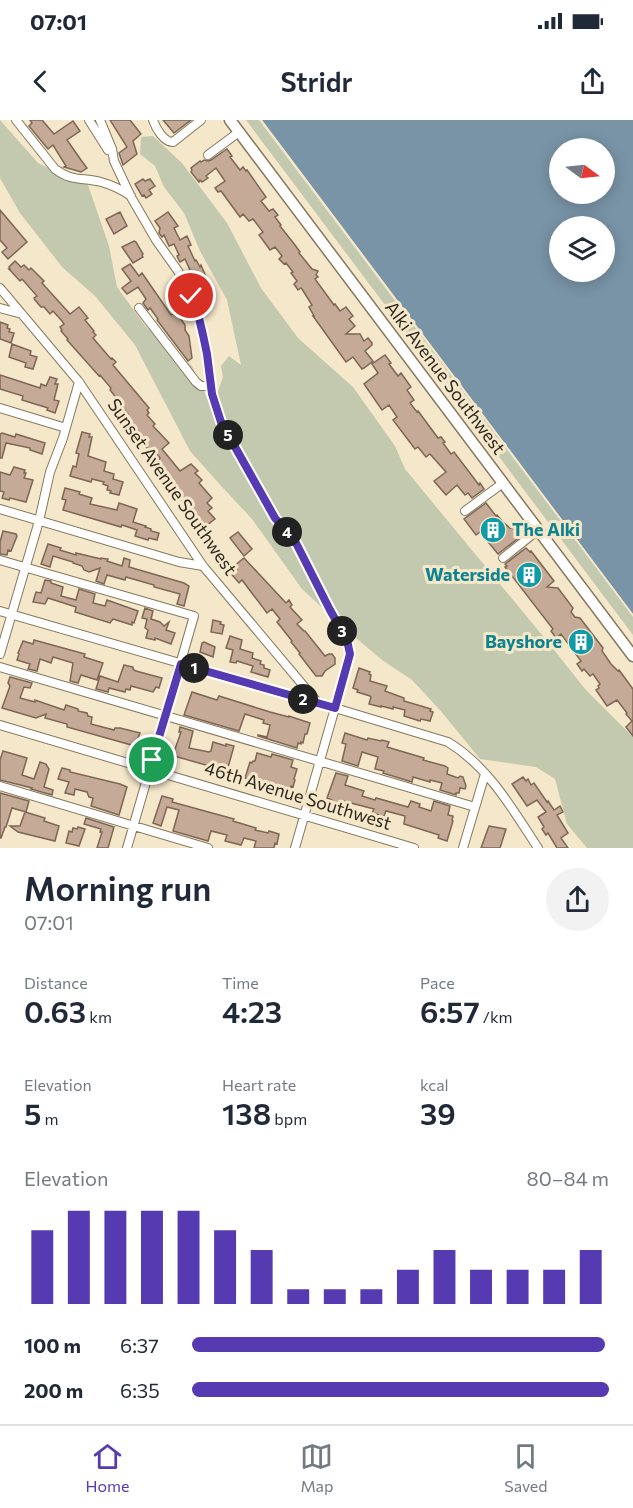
<!DOCTYPE html>
<meta charset="utf-8">
<style>
body{margin:0;font-family:Commissioner,sans-serif;background:#f2f2f3;color:#1f2937;height:100vh;display:flex;flex-direction:column;font-size:22px;white-space:nowrap}
*{box-sizing:border-box;margin:0}
p{font-size:20px;color:#747a83}
.icon{flex:none;width:33px;height:33px;fill:none;stroke:currentColor;stroke-width:2;stroke-linecap:round;stroke-linejoin:round}
.map{position:relative;height:728px;overflow:hidden}
.side{display:flex;flex-direction:column;background:#fff;flex:1}
.side>*{flex:none}
.needle{width:39px;rotate:105deg}
.tools{position:absolute;left:549px;top:18px;display:grid;gap:12px}
.tools a{display:grid;place-items:center;width:66px;height:66px;border-radius:50%;background:#fff;box-shadow:0 3px 15px #0003;font-size:30px}
.pin{position:absolute;display:grid;place-items:center;width:51px;height:51px;color:#fff;margin:-26px;border:3px solid #fff;border-radius:50%;box-shadow:0 2px 6px #0007}
.km{position:absolute;width:30px;height:30px;margin:-15px;border-radius:50%;background:#222;color:#fff;font-size:16px;line-height:30px;text-align:center}
.round{display:grid;place-items:center;flex:none;width:63px;height:63px;border-radius:32px;background:#f2f2f3}
.head{display:flex;align-items:center;justify-content:space-between;height:102px;padding:0 24px}
h1{font-size:33px;font-weight:600;line-height:45px}
.stats{display:grid;grid-template-columns:repeat(3,1fr);gap:9px;height:102px;padding:6px 24px}
.stats div{display:grid;align-content:center}
.stats b{font-size:30px;font-weight:600}
.stats small{font-size:16px;font-weight:400}
.stats p{font-size:16px}
.chart{height:168px;padding:12px 24px}
.chart p{display:flex;justify-content:space-between}
.chart svg{width:100%;height:108px;margin-top:6px;stroke:#563ab2;stroke-width:6}
ul{padding:0 24px;list-style:none;font-size:20px}
li{display:grid;grid-template-columns:96px 72px 1fr;align-items:center;height:45px}
li i{height:15px;border-radius:8px;background:#563ab2}
.status{display:flex;justify-content:space-between;align-items:center;height:42px;padding:0 30px;background:#fff;direction:ltr}
.status svg{height:16px;fill:currentColor}
header{display:flex;justify-content:space-between;align-items:center;height:78px;padding:0 24px;background:#fff;font-size:27px;font-weight:600}
.dock{display:flex;justify-content:space-around;align-items:center;height:84px;border-top:2px solid #e0e1e3;background:#fff;font-size:16px;color:#747a83}
.dock a{display:grid;justify-items:center;gap:3px}
.dock .selected{color:#563ab2}
.map>svg:first-child{display:block}
</style>
<div class="status"><b>07:01</b><svg viewBox="0 0 49 12"><path d="M0 12V9h3v3zM5 12V6h3v6zM10 12V3h3v9zM15 12V0h3v12zM26 1h20v11H26zM47 4h2v5h-2z"/></svg></div>
<header><svg class="icon" aria-label="back" viewBox="0 0 24 24"><path d="M15 5l-7 7 7 7"/></svg>Stridr<svg class="icon" aria-label="share" viewBox="0 0 24 24"><path d="M12 15V3M7 8l5-5 5 5M5 13v7h14v-7"/></svg></header>
<div class="map">
<svg width="633" height="728" viewBox="0 0 633 728">
<rect width="100%" height="100%" fill="#f5e7ca"/>
<path fill="#c3c9af" d="M0,0L38,43L59,53L88,65L109,126L117,167L146,207L192,246L212,288L223,257L221,246L229,236L241,245L227,180L200,131L184,93L164,67L155,46L140,34L141,17L153,16L182,43L227,103L261,168L298,218L353,267L395,326L405,349L547,521L585,569L633,617V728H587L567,704L555,659L536,647L480,639L440,590L412,560L382,540L343,507L302,469L252,399L223,368L190,331L135,225L95,176L62,147L20,93L0,58Z
M246,0H262L633,494V515Z"/>
<path fill="#7994a7" fill-rule="evenodd" d="M262,0H633V494ZM560,28H604V74H560ZM560,106H604V152H560Z"/>
<path fill="#f5e7ca" d="M259,0H262L633,494V497Z"/>
<path fill="#c4aa97" stroke="#7e6655" stroke-width="1.5" d="M30,0H42L54,14L73,1L80,11L67,20L81,40L87,48L81,52L64,47L66,46L53,25L48,29L29,6L32,3Z
M110,0H130L141,14L133,21L137,34L123,45L119,33L127,27Z
M163,0H191L174,13Z
M227,29L232,36L230,37L240,50L243,47L246,51L247,50L266,77L261,81L269,91L273,89L278,95L275,97L281,105L280,106L295,125L300,132L299,133L312,149L318,151L316,155L318,157L315,159L334,185L335,184L340,191L346,187L353,196L349,199L355,206L346,214H360L364,221L368,218L372,223V225L365,231L373,241L364,248L362,249L353,237L346,242L313,196H314L309,187L312,185L302,169L301,168L298,170L294,164L297,161L291,153L293,152L286,143L284,144L279,139L282,136L275,127L270,130L265,123L259,115L263,112L253,99L249,101L243,94L240,97L221,71L218,72L215,68L225,61L216,48L206,56L208,58L202,62L200,60L199,62L191,52L192,50L191,48L200,41L201,42L204,40L208,41L211,40Z
M143,59L145,61L150,59L155,66L149,70L152,74L146,78L144,75L142,76L135,64Z
M0,90L27,122L8,139L2,132L7,128L0,120Z
M120,92L127,106L114,114L106,99Z
M168,92L178,106L174,108L180,120L187,116L191,125L188,126L195,141L196,140L200,147L201,145L209,164L196,171L186,152L190,150L185,139L180,142L177,136L179,135L174,124L169,126L164,115L162,117L159,113L160,108L155,101Z
M134,121L136,122L143,134L142,135L143,137L133,143L122,127Z
M15,141L21,147L24,145L29,150L31,148L44,161L42,163L70,194L79,187L88,198L85,200L94,211L93,212L96,215L93,218L111,239L112,238L116,242L113,245L149,288L147,290L149,293L147,295L155,304L153,306L169,323L162,329L180,351L191,344L198,351L195,353L202,360L199,363L212,378L207,383L212,388L208,391L215,399L206,406L210,411L202,418L197,412L203,407L175,372L176,370L169,362L171,359L158,343L159,342L158,340L160,338L151,328L149,330L145,326L146,324L138,315L140,313L126,296L128,294L117,281L118,280L110,270L111,268L100,255L99,256L67,220L68,219L61,211L62,210L60,207L64,204L62,201L53,191L50,194L44,187H41L35,180L34,178L37,176L22,159L20,161L9,149H10L9,147Z
M130,144L139,156L142,153L171,195L176,192L185,205V210L189,216L192,238L188,241L157,200L158,199L150,188L148,190L143,183L146,179L138,167L127,174L122,168L131,161L122,149Z
M0,202L8,205L7,208L10,209L9,212L14,213L11,223L0,219Z
M12,224L31,231L30,235L37,237L33,249L25,247L26,243L9,237Z
M385,235L391,243L389,244L398,256L401,253L411,267L407,270L414,280L410,283L417,292L418,291L438,318L441,317L445,322L443,323L451,334L454,332L479,365L480,363L484,369L472,378L468,373L465,375L457,365L446,375L434,361L446,352L430,334L426,337L418,327L415,329L393,300L397,297L389,285L382,290L364,264L378,253L372,244Z
M0,255L40,268L41,264L46,266L50,257L57,259L55,264H58L54,280L59,281L55,293L47,290L48,288L22,280L23,276L0,269Z
M82,312L90,314L89,317H92L88,336L106,342L104,351L114,354L113,359L123,362L119,375L110,373L111,371L107,370L108,366L103,364L104,362L92,359L91,362L70,356L73,346L76,347L79,334L76,333Z
M2,313L15,317L16,314L45,323L42,334L30,330V328L6,323L2,338H0V314Z
M14,347L25,350L24,353H26L24,358L33,360L26,382L10,378L9,380L2,378L4,372L0,371V352L10,355Z
M65,368L80,372L79,374L92,378L90,384L117,390L119,383L137,389L133,402L146,406L145,407L151,409V411L159,413L157,420L149,418L148,420L135,416L137,410L122,405L121,407L63,390L66,380L62,379Z
M486,383L496,396L497,395L503,402L510,408L512,407L518,415L519,414L521,416L498,434L480,412L476,415L464,399Z
M3,411L16,414L17,416L11,431L8,430L7,435L0,434V422Z
M238,412L252,429L244,436L230,418Z
M48,424L61,428L60,430L76,435V433L101,439V438L108,439L107,441L122,446L124,438L130,440L129,447L184,463L189,466L184,486L177,484L180,474L154,467V465L126,457L125,460L107,455L104,464L96,461L100,448L89,452L84,450L82,446L73,443V442L53,436L50,447L41,444Z
M526,428L530,432L531,431L554,461L547,467L558,468L573,488L571,492L575,497L580,498L603,528L602,531L611,544L618,551L619,550L633,569V616L626,607L632,601L626,594L627,593L617,580L607,586L596,570L599,568L598,566L600,564L593,554L590,556L584,549L582,551L577,544L581,541L561,514L556,518L551,511L553,509L505,447L507,446L505,444Z
M244,438L286,483L289,480L292,485L290,487L302,500L297,504L304,511H305L325,536L329,534H332L335,538V544L325,551L322,556H316L299,534L300,533L291,522L292,521L277,502L280,499L272,489L267,493L242,460L239,463L234,457L232,455L237,451L235,450L237,449L234,446Z
M45,460L51,461V463L63,467L61,476L76,480L79,469L95,474L93,483L105,486L107,480L138,491L134,503L132,502V505L113,499L110,503L75,492L76,487L48,478L45,484L33,482L36,472L41,473Z
M145,488L153,491L151,499L160,502L164,506L169,502L166,510L175,513L171,524L155,518V520L146,518L148,510L145,508L147,499L142,498Z
M213,500L221,502L220,504L224,505L222,514L211,512Z
M230,516L242,520L240,529L253,533L252,538L261,541L260,544L264,545V548L270,550L268,557L251,552L253,546L237,541L236,543L230,542L233,530L226,528Z
M34,520L85,534L84,537L103,543L97,560L81,555L78,563L70,561L73,543L53,537L51,543L40,539L37,551L28,549L30,544L17,540L19,534L18,533L23,521L33,524Z
M204,522L215,527L213,537L200,532L202,523Z
M124,545L133,547V549L136,551L162,558L159,568L156,567L153,572L131,566L130,570L126,569L125,572L109,568L108,572L96,569L100,556L118,562Z
M359,548L370,552L369,554L371,555L370,561L387,566L385,571L404,578V581L431,589L430,591L433,592L430,601L421,599L420,601L404,596L405,590L393,587V589L381,586V587L369,584L371,577L370,576L357,572L358,570L353,568Z
M10,557L32,563L30,568L24,567L20,578L35,582V580L64,590L66,585L78,589V591L87,593L88,596L92,597L91,604L114,610L115,608H120L140,613L135,626L67,607V604L45,598L46,594L36,598L2,588L10,566L8,563Z
M192,572L217,580L219,576L270,592L289,597V596L310,603L307,614H305L303,623L301,622V624L298,623L297,628L258,616V615L267,617L270,605L263,603L264,600L245,594L239,611L184,595Z
M180,607L193,611L189,628L209,632L211,631L213,622L226,626V624L234,626L227,651L174,636L175,633L174,632L181,612H179Z
M345,613L367,620L368,618L381,621L382,620L389,622L387,627L424,638L423,640L445,646L448,648L447,654L458,658L460,656L463,657L466,666L465,669L460,668L459,673H456V675L440,670L442,663L430,660V662L413,657L412,662L383,653L384,651L375,649L378,637L362,632L358,646L342,641L346,624L342,623Z
M3,631L27,638L22,655L34,659L40,642L46,644L49,649L44,667L53,670L52,675L31,669L32,668L0,660V640Z
M257,633L271,637L272,634L293,640L291,647L297,649L294,659L295,660L293,667L291,666L290,671L245,658L250,642L252,643L253,641H255Z
M62,648L70,650V652L120,664L127,667L119,695L91,686L93,678L89,677L87,672L75,669L74,675L65,673L69,662L58,659Z
M336,653L348,656L345,665L364,671L362,676L375,680L376,678L408,687L411,681L420,684L419,687L431,691L434,681L450,686L448,695L453,696L452,700L453,701L447,721L438,718L439,715L404,704L405,696L386,691L384,696H382L372,693L374,689L343,681L341,688L331,685L332,680L327,678Z
M523,657L526,661L528,659L531,665L534,663L547,682L548,681L554,690L560,686L563,692L557,695L568,713L561,718L568,728H557L548,713L546,715L542,709L544,707L538,697L546,692L537,680L527,686L512,664Z
M0,673L29,681L26,692L12,688L6,707H5L1,718H0Z
M162,676L173,679L172,682L234,699L233,701L256,708L255,710L268,713L269,711L279,714L277,724L275,723L274,728H254L256,721L244,718L241,725L225,721L227,715L211,711L208,721L173,711L179,690L167,687L161,706L153,703Z
M25,692L45,698L44,701L59,706L55,721L18,712L10,706H20Z
M86,698L114,707L108,728H97L102,712H100L101,709L84,704Z
M489,706L506,709L500,728H481Z
M78,707L85,709L79,726L66,723L69,711L72,712L73,708L77,709Z"/>
<g fill="none" stroke-linecap="round" stroke-linejoin="round">
<g stroke="#85785e" stroke-width="10">
<path id="minor" d="M16,0L55,49C72,62 82,57 101,62C112,65 122,70 131,76
M89,0L108,30
M100,0L112,29L114,41L131,77L156,120L178,151L191,176L198,193L203,215L207,234L212,274L221,302L275,397L296,423L330,490L347,521L349,529V539L295,728
M153,0C156,9 164,22 173,22L201,0
M208,35L239,12
M0,168L79,262L203,446L318,583
M0,188L22,194
M139,188L196,262L201,266H211
M0,288L66,308
M0,389L179,442L203,446
M465,391L503,363
M503,438L538,410
M0,440L194,496L127,728
M0,491L335,588L448,622C489,647 513,690 538,728
M0,534L39,401L50,352L63,318L79,262
M0,547L475,687
M0,605L414,728
M0,666L208,728
M463,728L485,654"/>
</g>
<g stroke="#85785e" stroke-width="13">
<path id="major" d="M230,0L633,536"/>
</g>
<use href="#minor" stroke="#fff" stroke-width="8"/>
<use href="#major" stroke="#fff" stroke-width="10"/>
</g>
<g fill="none" stroke-linecap="round" stroke-linejoin="round">
<g stroke="#fff" stroke-width="12">
<path id="route" d="M152,640L181,544L335,588L350,534L347,520L330,490L296,423L275,398L221,302L212,274L207,234L203,215L198,194L191,176"/>
</g>
<use href="#route" stroke="#563ab2" stroke-width="8"/>
</g>
<defs>
<g id="building-disc" transform="scale(1.35)"><circle r="9.5" fill="#0f9aa8" stroke="#f5e7ca"/><path d="M-4-6H4V6H1V3H-1V6H-4ZM-2.5-4.3h1.7v1.8h-1.7ZM.8-4.3h1.7v1.8H.8ZM-2.5-1h1.7V.8h-1.7ZM.8-1h1.7V.8H.8Z" fill="#fff"/></g>
</defs>
<g fill-rule="evenodd">
<use href="#building-disc" x="493" y="410"/>
<use href="#building-disc" x="529" y="455"/>
<use href="#building-disc" x="581" y="522"/>
</g>
<g text-anchor="middle" stroke-width="6" stroke-linejoin="round" paint-order="stroke">
<g font-size="18" fill="#2d281d" stroke="#f5e7ca">
<text transform="translate(445 258) rotate(53)" y="6">Alki Avenue Southwest</text>
<text transform="translate(172 367) rotate(55)" y="6">Sunset Avenue Southwest</text>
<text transform="translate(298 676) rotate(17)" y="6">46th Avenue Southwest</text>
</g>
<g font-size="18" font-weight="bold" fill="#0d838f" stroke="#f5e7ca" text-anchor="end">
<text x="512" y="416" text-anchor="start">The Alki</text>
<text x="510" y="461">Waterside</text>
<text x="562" y="528">Bayshore</text>
</g>
</g>
</svg>
<div class="tools">
<a><svg class="needle" viewBox="-14 -14 28 28"><path d="M0-13l5 13h-10z" fill="#e53935"/><path d="M0 13l5-13h-10z" fill="#747a83"/></svg></a>
<a><svg class="icon" aria-label="layers" viewBox="0 0 24 24"><path d="M12 4l9 5-9 5-9-5zM3 14l9 5 9-5"/></svg></a>
</div>
<div class="pin" style="left:152px;top:640px;background:#1e9e55"><svg class="icon" aria-label="arrive" viewBox="0 0 24 24"><path d="M6 21V4h12l-3 4 3 4H6"/></svg></div>
<div class="pin" style="left:191px;top:176px;background:#d93025"><svg class="icon" aria-label="check" viewBox="0 0 24 24"><path d="M5 12l5 5 9-10"/></svg></div>
<b class="km" style="left:194px;top:548px">1</b>
<b class="km" style="left:303px;top:579px">2</b>
<b class="km" style="left:342px;top:511px">3</b>
<b class="km" style="left:287px;top:412px">4</b>
<b class="km" style="left:228px;top:315px">5</b>
</div>
<section class="side">
<div class="head"><div><h1>Morning run</h1><p>07:01</p></div><a class="round"><svg class="icon" aria-label="share" viewBox="0 0 24 24"><path d="M12 15V3M7 8l5-5 5 5M5 13v7h14v-7"/></svg></a></div>
<div class="stats">
<div><p>Distance</p><b>0.63<small> km</small></b></div>
<div><p>Time</p><b>4:23</b></div>
<div><p>Pace</p><b>6:57<small> /km</small></b></div>
</div>
<div class="stats">
<div><p>Elevation</p><b>5<small> m</small></b></div>
<div><p>Heart rate</p><b>138<small> bpm</small></b></div>
<div><p>kcal</p><b>39</b></div>
</div>
<div class="chart"><p><span>Elevation</span>80–84 m</p>
<svg viewBox="0 0 160 44" preserveAspectRatio="none"><path d="M5 44V14M15 44V6M25 44V6M35 44V6M45 44V6M55 44V14M65 44V22M75 44V38M85 44V38M95 44V38M105 44V30M115 44V22M125 44V30M135 44V30M145 44V30M155 44V22"/></svg>
</div>
<ul>
<li><b>100 m</b>6:37<i style="width:99%"></i></li>
<li><b>200 m</b>6:35<i style="width:100%"></i></li>
</ul>
</section>
<nav class="dock">
<a class="selected"><svg class="icon" aria-label="home" viewBox="0 0 24 24"><path d="M3 11l9-7 9 7M6 9v11h12V9"/></svg>Home</a>
<a><svg class="icon" aria-label="map" viewBox="0 0 24 24"><path d="M3 6l6-2 6 2 6-2v14l-6 2-6-2-6 2zM9 4v14M15 6v14"/></svg>Map</a>
<a><svg class="icon" aria-label="saved" viewBox="0 0 24 24"><path d="M7 4h10v16l-5-4-5 4z"/></svg>Saved</a>
</nav>
